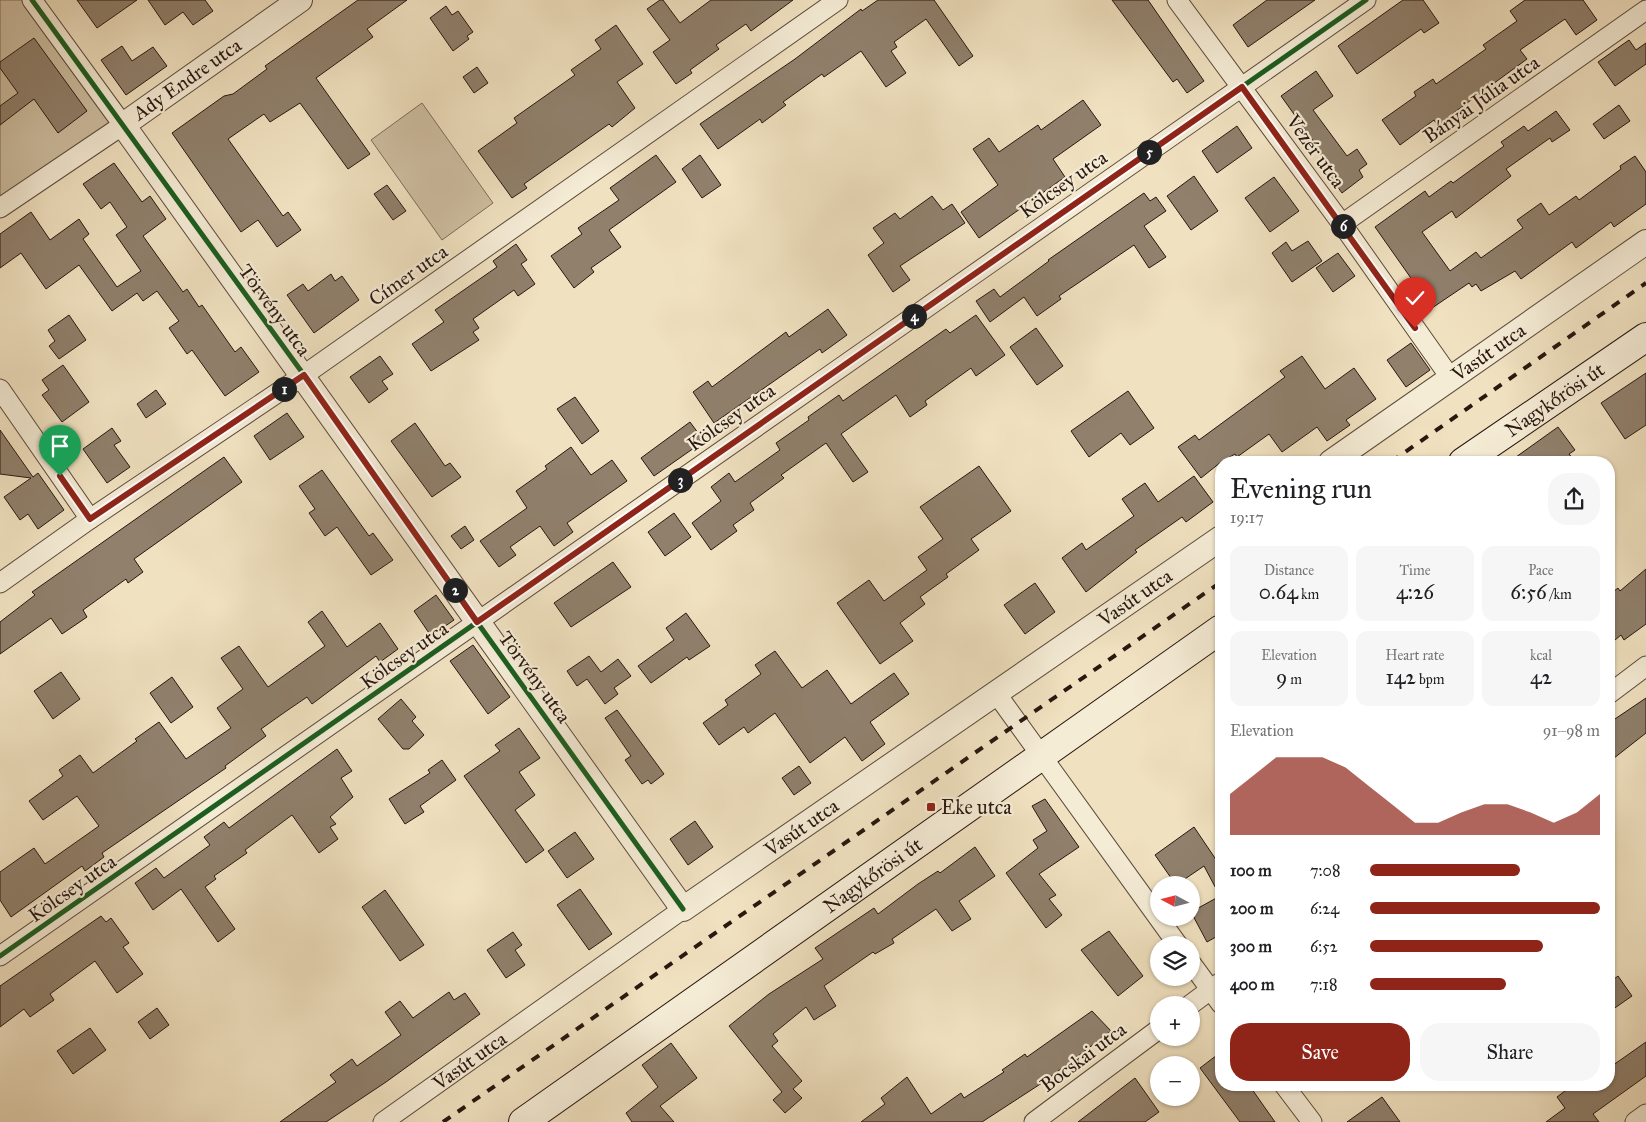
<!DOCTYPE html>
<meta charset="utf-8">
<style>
body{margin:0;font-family:"IM FELL Great Primer",serif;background:#f6f6f6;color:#202124;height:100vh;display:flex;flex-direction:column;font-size:19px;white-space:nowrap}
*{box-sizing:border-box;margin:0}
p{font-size:16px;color:#757577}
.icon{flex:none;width:28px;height:28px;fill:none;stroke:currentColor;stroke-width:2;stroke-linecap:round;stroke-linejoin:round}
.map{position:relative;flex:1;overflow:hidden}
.side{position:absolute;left:1215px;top:456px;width:400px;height:635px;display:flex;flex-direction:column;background:#fff;border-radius:20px;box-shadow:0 1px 4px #0004}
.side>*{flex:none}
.needle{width:32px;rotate:277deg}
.tools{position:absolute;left:1150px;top:876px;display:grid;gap:10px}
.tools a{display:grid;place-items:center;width:50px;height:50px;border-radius:50%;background:#fff;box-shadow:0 1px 4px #0004;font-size:25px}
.pin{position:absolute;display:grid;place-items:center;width:42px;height:42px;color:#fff;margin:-51px -21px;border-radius:50% 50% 50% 0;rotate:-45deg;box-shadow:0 0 5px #0007}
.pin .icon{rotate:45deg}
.km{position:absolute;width:25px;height:25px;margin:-12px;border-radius:50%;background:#222;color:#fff;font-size:14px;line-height:25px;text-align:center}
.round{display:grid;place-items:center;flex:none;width:52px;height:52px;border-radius:20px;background:#f6f6f6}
.headline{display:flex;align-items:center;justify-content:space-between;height:85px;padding:0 15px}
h1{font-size:28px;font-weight:600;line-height:38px}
.metrics{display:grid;grid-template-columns:repeat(3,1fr);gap:8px;height:85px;padding:5px 15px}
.metrics div{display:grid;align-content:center;border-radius:12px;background:#f6f6f6;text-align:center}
.metrics b{font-size:21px;font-weight:600}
.metrics small{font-size:14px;font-weight:400}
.metrics p{font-size:14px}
.chart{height:140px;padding:10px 15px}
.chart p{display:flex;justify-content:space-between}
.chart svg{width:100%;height:90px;margin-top:5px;fill:#8f2418;opacity:.7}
.button{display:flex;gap:10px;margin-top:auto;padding:10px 15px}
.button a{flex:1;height:58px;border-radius:20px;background:#8f2418;color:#fff;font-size:20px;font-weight:600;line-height:58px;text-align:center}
.button a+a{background:#f6f6f6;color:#202124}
ul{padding:0 15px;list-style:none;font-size:16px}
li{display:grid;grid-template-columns:80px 60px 1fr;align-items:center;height:38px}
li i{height:12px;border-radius:6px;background:#8f2418}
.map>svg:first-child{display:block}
</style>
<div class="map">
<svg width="1646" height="1122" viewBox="0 0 1646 1122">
<rect width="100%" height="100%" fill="#f0e1c0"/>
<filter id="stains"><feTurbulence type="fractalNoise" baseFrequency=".004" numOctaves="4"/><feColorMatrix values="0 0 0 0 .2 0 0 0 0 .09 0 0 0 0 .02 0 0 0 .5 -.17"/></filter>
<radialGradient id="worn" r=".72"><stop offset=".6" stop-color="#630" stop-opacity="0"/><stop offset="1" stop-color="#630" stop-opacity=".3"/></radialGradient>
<path fill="#cebfa2" stroke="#7c6b59" d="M0,0H32L123,125L0,208Z
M422,103L493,203L442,240L371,140Z"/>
<path fill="#90806c" stroke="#291710" d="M77,0H137L97,28Z
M148,0H205L213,11L193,25L183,12L165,25Z
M358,0H407L367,29L373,37L316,78L370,154L348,169L300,103L270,122L264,114L228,139L283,216L288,212L301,230L277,247L258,220L241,232L172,133L224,96L233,94L267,69L265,66Z
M660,0H663L680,23L711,0H793L751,31L746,24L716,45L719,49L690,70L692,73L676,84L653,52L670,40L647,9Z
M878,0H934L973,56L959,66L926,19L894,42L897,47L891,51L906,73L886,87L861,51L824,77L822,74L783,102L786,105L762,123L760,119L718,149L700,124L795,59L861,9L862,11Z
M1112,0H1148L1204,81L1187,93L1177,79L1173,82Z
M1267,0H1315L1248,47L1233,25Z
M1403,0H1423L1439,23L1424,33L1421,29L1357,74L1338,46Z
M1525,0H1583L1597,20L1576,35L1565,19L1520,50L1527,59L1452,114L1456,120L1441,131L1434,120L1400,145L1382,120L1416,96L1414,92L1433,79L1436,84L1486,49L1483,45L1517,21L1510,11Z
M446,6L452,15L458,11L473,32L467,36L469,39L453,51L430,18Z
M616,25L643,64L617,82L635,108L612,127L609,124L524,184L527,188L512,198L478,151L517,123L514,118L575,75L571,70L601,49L595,40Z
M34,38L87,111L58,133L34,99L0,125V106L18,93L0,68V62Z
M1629,40L1636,50L1646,43V64L1615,86L1598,62Z
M122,46L132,61L153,47L167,66L126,95L101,60Z
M477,67L488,83L474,93L463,77Z
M1316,71L1333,96L1313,110L1347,156L1357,149L1367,164L1359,170L1363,177L1342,193L1326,171L1330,168L1312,143L1314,142L1281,96Z
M1083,100L1101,125L1053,159L1065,177L979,238L961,212L998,185L973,149L989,138L999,152L1038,125L1041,130Z
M1619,105L1630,121L1604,139L1593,124Z
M1556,111L1570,130L1552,142L1550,138L1506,169L1511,176L1456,218L1452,211L1422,232L1450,271L1476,252L1481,258L1523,228L1517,220L1541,203L1549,215L1576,196L1579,200L1621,169L1620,166L1635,156L1646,172V204L1614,227L1611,222L1576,248L1572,242L1521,279L1515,271L1481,291L1476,284L1472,287L1469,283L1432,308L1375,227L1425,191L1429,197L1451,181L1453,183L1504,146L1501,142L1524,126L1528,131Z
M1237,126L1252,148L1217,173L1202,151Z
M656,155L676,182L609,230L621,247L591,268L594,272L574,288L551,256L582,234L578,228L619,200L610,188Z
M700,155L721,185L702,198L682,169Z
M114,163L142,202L150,196L166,219L143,236L183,292L187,289L199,307L202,305L235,352L241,347L259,372L225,396L192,350L187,354L169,328L179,321L157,291L143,301L137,293L112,311L79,265L46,289L21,253L0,268V234L31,212L50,240L79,219L89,234L83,239L117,287L141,271L116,235L127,227L110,202L101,209L83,184Z
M1194,176L1218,211L1191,230L1167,196Z
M1274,177L1299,211L1270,232L1245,198Z
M387,185L406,211L393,220L374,194Z
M1144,193L1150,201L1156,197L1166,211L1144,226L1166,257L1149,268L1134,245L1059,296L1061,299L1037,316L1024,297L990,322L976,301L994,289L1000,297L1049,261L1048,260Z
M932,196L943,210L952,204L965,223L900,266L910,280L893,292L868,255L884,243L873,228L895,213L900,219Z
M1308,241L1322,261L1292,282L1272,253L1286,242L1292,251Z
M516,244L527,260L521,264L535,284L518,296L514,290L473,319L479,328L473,332L479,340L431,371L412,344L444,322L435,310L497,267L493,261Z
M1338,253L1355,276L1333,292L1316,268Z
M331,274L335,281L342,276L359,300L314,333L287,295L303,284L308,291Z
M828,309L847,335L822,353L820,349L714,423L693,392L708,381L712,387L786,332L789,337Z
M69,315L86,340L59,359L49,346L55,341L48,330Z
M976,315L1005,355L976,376L971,368L925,401L927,405L910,417L896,395L841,434L868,472L853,482L826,443L781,475L784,478L750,503L754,510L733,525L737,531L711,550L692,523L721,501L711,487L729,473L735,482L780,450L776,443L809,420L808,417L839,395L843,401L946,329L950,333Z
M1036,328L1063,366L1037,385L1010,347Z
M1411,343L1430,370L1406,387L1387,360Z
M380,356L393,374L382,381L388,389L369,403L350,377Z
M1302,356L1325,389L1354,368L1376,399L1346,420L1350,425L1327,441L1317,427L1282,452L1269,434L1237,457L1235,454L1221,462L1201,478L1178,447L1195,435L1199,440L1285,377L1280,371Z
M63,365L89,402L62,422L42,395L49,390L42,380Z
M1646,373V425L1625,439L1601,403Z
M156,390L166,404L146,418L137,404Z
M1128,391L1154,428L1130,445L1121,433L1089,457L1071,431Z
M575,397L599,431L582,444L557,409Z
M287,413L304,437L270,460L254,436Z
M690,422L704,441L654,476L641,458Z
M415,423L445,466L450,463L461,477L432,497L391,441Z
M1558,427L1575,450L1569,454L1576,462H1509Z
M112,428L121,441L114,445L130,467L107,483L83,449Z
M0,430L33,477L38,473L64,510L38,529L28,514L20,520L4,497L31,478L0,474Z
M571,447L591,475L612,460L627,481L567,523L573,532L554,546L540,526L510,547L516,555L499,567L480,541L527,508L516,491L547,469L545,466Z
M224,457L242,482L134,559L143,572L128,583L126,579L83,610L87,617L62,634L51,618L0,654V622L35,595L32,592Z
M979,466L1011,511L971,539L979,550L946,574L948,577L920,597L925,604L900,623L913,641L880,664L837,603L869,580L884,601L927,570L918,557L943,539L920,507Z
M322,470L369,536L373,533L393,560L371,575L337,527L325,536L309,513L315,509L299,486Z
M1194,476L1213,502L1186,522L1182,517L1135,550L1137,552L1086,592L1062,558L1082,543L1086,550L1134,516L1122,499L1145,483L1158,502Z
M674,513L691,537L665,556L648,532Z
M465,526L474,540L461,549L451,536Z
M613,562L631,587L571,627L554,603Z
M1646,569V624L1624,640L1621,635L1609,645V595L1618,588L1620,591Z
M1035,583L1055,612L1025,634L1004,605Z
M436,595L454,620L431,636L414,611Z
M322,611L347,647L380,623L398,649L380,662L376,656L312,704L307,697L285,712L261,729L266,736L225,766L226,768L102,853L104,857L85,871L82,866L11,917L0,900V872L34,848L45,864L99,826L77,796L43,820L29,801L63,776L59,770L80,755L93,773L137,741L135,739L159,722L186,759L231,728L217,708L243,689L221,658L239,646L268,687L325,646L308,622Z
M686,613L710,646L689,660L687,657L651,683L638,666L674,640L666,628Z
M473,645L510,697L488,714L450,661Z
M775,651L802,688L827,670L851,704L894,673L909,694L870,722L885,744L862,761L845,737L810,763L775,713L748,733L744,727L719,745L703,723L728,705L725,700L761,674L755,665Z
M589,656L601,672L618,659L631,676L614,688L618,694L605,704L587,679L577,686L567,671Z
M61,672L80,699L53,719L34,691Z
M172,677L193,707L171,723L150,693Z
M1646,698V733L1609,762V723Z
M401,699L416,717L412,721L424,735L409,749H403L378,719Z
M617,710L664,774L651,784L648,780L642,784L625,760L631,756L605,718Z
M519,728L540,758L519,772L535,795L515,810L544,850L526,863L464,776L500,751L495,745Z
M337,749L352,771L341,778L353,797L330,817L336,824L330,827L338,839L319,853L292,815L245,850L247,853L214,876L216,879L205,887L235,929L218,942L181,889L153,910L135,883L156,868L164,878L210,845L204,837L224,822L229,828Z
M442,760L456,780L420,806L424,812L405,824L389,799L430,773L428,770Z
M799,766L811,783L794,795L782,778Z
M1045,799L1079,847L1039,874L1056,895L1049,899L1062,915L1046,928L1006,873L1038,848L1033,840L1047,831L1032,806Z
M695,821L713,847L688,865L670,839Z
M1194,827L1221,867V934L1207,942L1191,912L1220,896L1204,866L1176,885L1155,855Z
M575,832L594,859L567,878L548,851Z
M975,847L995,876L959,901L971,919L952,931L936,909L892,939L894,943L875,954L873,952L824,986L836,1006L814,1020L806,1007L773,1034L778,1041L772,1046L802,1081L793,1089L802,1098L785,1113L773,1100L782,1092L729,1026L769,994L823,959L815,948L874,908L878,914L918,884L938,871L940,873Z
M580,889L612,934L589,950L557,905Z
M385,890L424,945L400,961L362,907Z
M101,916L106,922L111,918L129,943L123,947L143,974L117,993L95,961L50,994L54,1000L30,1017L24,1009L0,1027V986Z
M1109,931L1143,976L1118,996L1081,950Z
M513,932L522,945L515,950L525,965L506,978L487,950Z
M1618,976L1632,996L1609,1012V983Z
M449,992L454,1000L465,993L480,1014L386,1082L326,1122H280L336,1082L330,1075L352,1059L357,1066L401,1035L385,1012L400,1001L413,1018Z
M157,1008L169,1025L150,1039L138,1022Z
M1092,1011L1111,1031L1045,1081L982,1122H861L885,1104L881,1098L907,1077L931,1114L961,1093L964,1098L1004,1072L1002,1070L1025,1054L1027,1057Z
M90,1028L106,1050L73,1074L57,1051Z
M1646,1042V1076L1593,1114L1599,1122H1546L1565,1108L1557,1097L1573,1085H1609V1068Z
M671,1043L697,1078L660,1106L674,1122H632L626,1113L658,1087L642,1065Z
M1221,1052V1085H1249L1275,1122H1240L1200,1068Z
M1135,1078L1159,1112L1145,1122H1078Z
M1382,1097L1400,1122H1347Z"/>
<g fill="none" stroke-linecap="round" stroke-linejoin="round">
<g stroke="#5b4a3c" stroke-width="21">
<g id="minor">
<path d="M1177,0L1342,224L1452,380"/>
<path d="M0,208L123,125L32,0"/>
<path d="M1342,224L1646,10"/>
<path d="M0,389L90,519"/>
<path d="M0,583L90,519L304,375L838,0"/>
<path d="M996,693L1178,945"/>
<path d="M1609,694L1646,666"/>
<path d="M0,956L1366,0"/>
<path d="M1191,963L1221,1004"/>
<path d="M1190,1005L1221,982"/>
<path d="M1284,1085L1312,1122"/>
<path id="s1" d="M383,1122L683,909"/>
<path d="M1034,1122L1159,1029"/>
<path d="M1635,1122L1646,1114"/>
</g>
</g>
<g stroke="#5b4a3c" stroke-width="26">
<g id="tertiary">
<path id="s2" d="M300,0L123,125C311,385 495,648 683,909L1221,538"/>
<path id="s3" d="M1331,462L1646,242"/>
</g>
</g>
<g stroke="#291710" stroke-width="30">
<g id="secondary">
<path id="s4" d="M1463,462L1646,337"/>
<path id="s5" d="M523,1122L1221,629"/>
</g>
</g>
<use href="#minor" stroke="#f5ecd6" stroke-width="19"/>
<use href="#tertiary" stroke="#f5ecd6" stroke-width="24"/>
<use href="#secondary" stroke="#f5ecd6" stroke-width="28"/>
<path stroke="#291710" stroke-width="4" stroke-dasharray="9 9" stroke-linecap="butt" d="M1391,462L1646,283
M443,1122L1221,582"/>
<g stroke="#f5ecd6" stroke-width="8">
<path id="cycleway" d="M32,0L304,375L477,622L683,909
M0,956L1366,0"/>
</g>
<use href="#cycleway" stroke="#1b5e20" stroke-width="5"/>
</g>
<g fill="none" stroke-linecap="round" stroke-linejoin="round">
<g stroke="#fff" stroke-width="10">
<path id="route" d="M60,476L90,519L304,375L477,622L1242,87L1415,328"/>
</g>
<use href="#route" stroke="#8f2418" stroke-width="6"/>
</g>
<rect fill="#8f2418" stroke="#f5ecd6" stroke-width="2" x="926" y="802" width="10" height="10" rx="2.5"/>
<g text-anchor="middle" stroke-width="4.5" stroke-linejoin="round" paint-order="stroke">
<g font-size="20" fill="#291710" stroke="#f5ecd6">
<text transform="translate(187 79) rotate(-35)" y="7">Ady Endre utca</text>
<text transform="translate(1481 99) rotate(-35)" y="7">Bányai Júlia utca</text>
<text transform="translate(1316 151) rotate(54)" y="7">Vezér utca</text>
<text transform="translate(1063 184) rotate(-35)" y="7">Kölcsey utca</text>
<text transform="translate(408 275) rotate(-35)" y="7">Címer utca</text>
<text transform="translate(275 310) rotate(54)" y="7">Törvény utca</text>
<text dy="7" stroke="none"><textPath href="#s3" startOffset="192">Vasút utca</textPath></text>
<text dy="7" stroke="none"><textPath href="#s4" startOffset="111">Nagykőrösi út</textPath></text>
<text transform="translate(731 417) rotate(-35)" y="7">Kölcsey utca</text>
<text dy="7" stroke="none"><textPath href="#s2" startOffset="1729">Vasút utca</textPath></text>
<text transform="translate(404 655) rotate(-35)" y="7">Kölcsey utca</text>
<text transform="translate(535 677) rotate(54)" y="7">Törvény utca</text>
<text dy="7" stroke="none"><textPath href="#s2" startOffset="1324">Vasút utca</textPath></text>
<text dy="7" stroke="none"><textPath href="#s5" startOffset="428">Nagykőrösi út</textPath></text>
<text transform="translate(72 888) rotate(-35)" y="7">Kölcsey utca</text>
<text transform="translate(1083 1057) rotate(-37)" y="7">Bocskai utca</text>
<text dy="7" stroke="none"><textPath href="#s1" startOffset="106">Vasút utca</textPath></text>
</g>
<g font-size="20" fill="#291710" stroke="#f5ecd6" text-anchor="start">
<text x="941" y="814">Eke utca</text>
</g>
</g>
<rect width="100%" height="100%" filter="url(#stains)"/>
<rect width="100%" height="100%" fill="url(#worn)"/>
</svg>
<div class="tools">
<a><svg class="needle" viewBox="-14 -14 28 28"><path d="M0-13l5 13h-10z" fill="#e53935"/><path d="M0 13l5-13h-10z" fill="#757577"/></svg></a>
<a><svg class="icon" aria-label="layers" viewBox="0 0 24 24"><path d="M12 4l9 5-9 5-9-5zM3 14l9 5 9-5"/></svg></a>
<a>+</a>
<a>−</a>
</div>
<div class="pin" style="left:60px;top:476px;background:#1e9e55"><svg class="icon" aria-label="arrive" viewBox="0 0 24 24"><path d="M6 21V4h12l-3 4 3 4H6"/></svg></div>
<div class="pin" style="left:1415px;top:328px;background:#d93025"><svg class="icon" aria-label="check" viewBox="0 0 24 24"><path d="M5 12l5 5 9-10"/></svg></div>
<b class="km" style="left:284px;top:389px">1</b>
<b class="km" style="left:455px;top:590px">2</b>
<b class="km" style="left:680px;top:480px">3</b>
<b class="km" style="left:914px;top:316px">4</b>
<b class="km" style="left:1149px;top:152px">5</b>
<b class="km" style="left:1343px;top:226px">6</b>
<section class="side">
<div class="headline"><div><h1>Evening run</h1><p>19:17</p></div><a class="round"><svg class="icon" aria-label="share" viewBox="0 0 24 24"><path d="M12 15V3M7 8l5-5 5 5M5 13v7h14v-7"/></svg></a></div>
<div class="metrics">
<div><p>Distance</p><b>0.64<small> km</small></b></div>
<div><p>Time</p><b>4:26</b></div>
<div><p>Pace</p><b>6:56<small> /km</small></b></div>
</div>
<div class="metrics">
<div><p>Elevation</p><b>9<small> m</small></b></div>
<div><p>Heart rate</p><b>142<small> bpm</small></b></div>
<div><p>kcal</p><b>42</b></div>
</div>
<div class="chart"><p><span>Elevation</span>91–98 m</p>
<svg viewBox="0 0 160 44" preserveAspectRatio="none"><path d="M0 44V24L10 15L20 6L30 6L40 6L50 11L60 20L70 29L80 38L90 38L100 33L110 29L120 29L130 33L140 38L150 33L160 24V44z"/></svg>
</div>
<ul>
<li><b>100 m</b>7:08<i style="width:65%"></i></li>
<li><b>200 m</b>6:24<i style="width:100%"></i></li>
<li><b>300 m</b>6:52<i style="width:75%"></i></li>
<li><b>400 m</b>7:18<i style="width:59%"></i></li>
</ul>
<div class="button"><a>Save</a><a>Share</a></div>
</section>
</div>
